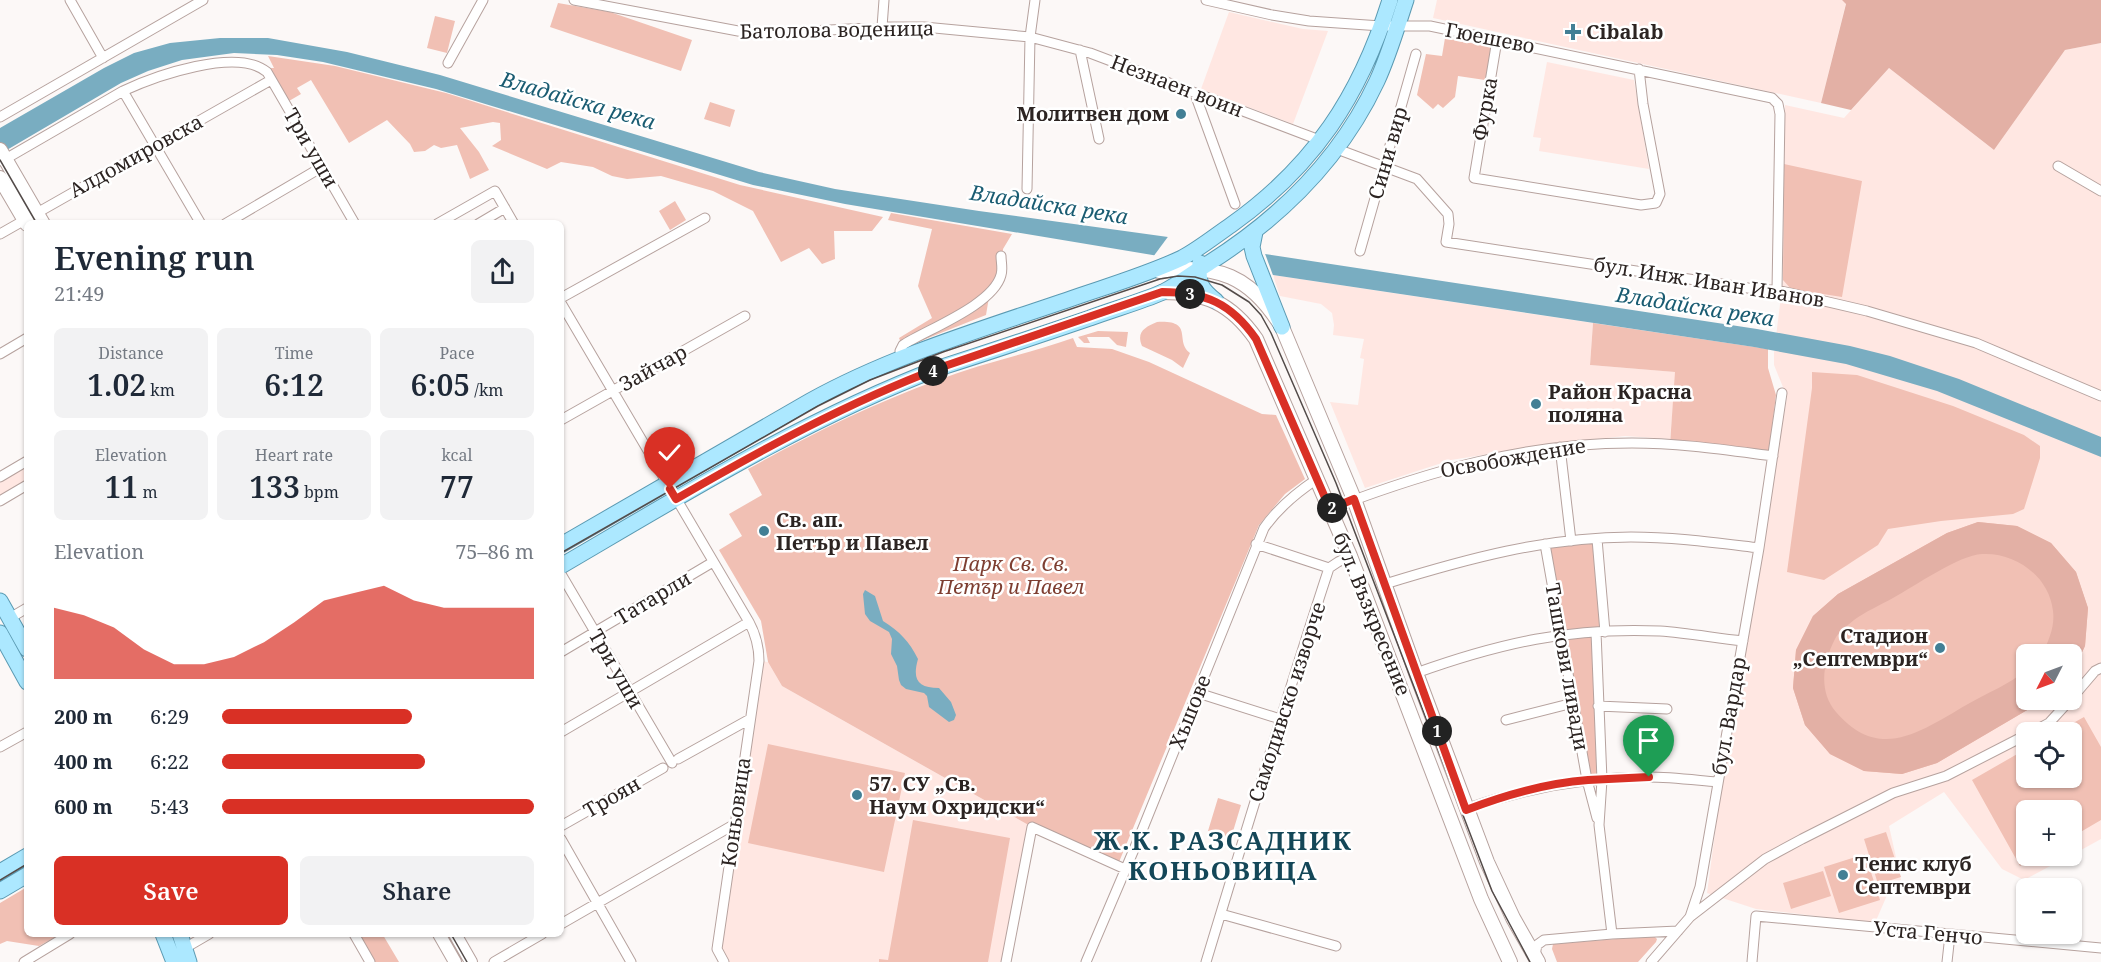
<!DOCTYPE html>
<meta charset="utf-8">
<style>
body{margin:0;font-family:"Noto Serif",serif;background:#f2f2f3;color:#1f2937;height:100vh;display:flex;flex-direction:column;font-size:22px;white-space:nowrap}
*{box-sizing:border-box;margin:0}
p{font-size:20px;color:#747a83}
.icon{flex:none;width:33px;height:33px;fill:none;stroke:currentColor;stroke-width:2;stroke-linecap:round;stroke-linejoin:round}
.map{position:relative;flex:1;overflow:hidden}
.sheet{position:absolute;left:24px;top:220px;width:540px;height:717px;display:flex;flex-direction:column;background:#fff;border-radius:9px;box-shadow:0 2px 4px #0004}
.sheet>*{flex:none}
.needle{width:39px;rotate:228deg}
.tools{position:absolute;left:2016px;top:644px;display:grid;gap:12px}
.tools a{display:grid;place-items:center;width:66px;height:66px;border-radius:9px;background:#fff;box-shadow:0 2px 4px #0004;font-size:30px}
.pin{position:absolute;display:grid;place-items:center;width:51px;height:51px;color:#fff;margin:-62px -26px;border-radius:50% 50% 50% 0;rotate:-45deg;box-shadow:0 0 6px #0007}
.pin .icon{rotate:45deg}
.km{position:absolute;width:30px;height:30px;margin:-15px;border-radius:50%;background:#222;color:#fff;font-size:16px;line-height:30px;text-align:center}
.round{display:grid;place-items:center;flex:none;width:63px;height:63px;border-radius:9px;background:#f2f2f3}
.head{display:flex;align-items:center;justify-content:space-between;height:102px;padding:0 30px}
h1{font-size:33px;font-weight:600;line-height:45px}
.figures{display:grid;grid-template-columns:repeat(3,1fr);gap:9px;height:102px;padding:6px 30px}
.figures div{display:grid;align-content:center;border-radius:9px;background:#f2f2f3;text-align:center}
.figures b{font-size:30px;font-weight:600}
.figures small{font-size:16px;font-weight:400}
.figures p{font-size:16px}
.chart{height:168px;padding:12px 30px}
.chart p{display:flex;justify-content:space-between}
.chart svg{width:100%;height:108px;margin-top:6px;fill:#d93025;opacity:.7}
.action{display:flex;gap:12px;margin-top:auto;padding:12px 30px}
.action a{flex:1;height:69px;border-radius:9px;background:#d93025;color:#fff;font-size:24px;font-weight:600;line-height:69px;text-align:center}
.action a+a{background:#f2f2f3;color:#1f2937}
ul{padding:0 30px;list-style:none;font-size:20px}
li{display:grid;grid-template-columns:96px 72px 1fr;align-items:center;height:45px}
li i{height:15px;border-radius:8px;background:#d93025}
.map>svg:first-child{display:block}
</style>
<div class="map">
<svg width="2101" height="962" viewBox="0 0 2101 962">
<rect width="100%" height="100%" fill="#fcf8f7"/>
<path fill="#ffe7e2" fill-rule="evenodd" d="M1437,0H1842L1846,3L1821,103L1433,18Z
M1229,12L1303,29L1328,31L1293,124L1201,89Z
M2101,43V839L2072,855V810H2026V855H2071L2024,880L2002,869L1944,792L1889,826L1901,880L1891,886L1875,923L1756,909L1707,893L1722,781L1787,397L1774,365V353L1783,280L1785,105L1844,118L1889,68L1994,150L2065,50ZM2026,654H2072V699H2026ZM2026,732H2072V777H2026Z
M1547,62L1634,80L1649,169L1539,151L1541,138L1533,137Z
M1273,275L1593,323L1590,365L1676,372L1670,439L1625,436L1560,443L1451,460L1365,488L1330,402L1358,405L1364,359L1360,358L1364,339L1333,335L1334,325L1332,313L1321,304L1280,296Z
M27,461V485L0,501V477Z
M759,661L768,662L782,686L1032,827L1006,962H724L717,949Z"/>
<path fill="#f1c0b4" d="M558,3L610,12L692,40L681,71L550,27Z
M435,16L455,21L447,53L427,48Z
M1445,38L1492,47L1485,80L1458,76L1455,97L1443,108L1438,104L1433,109L1417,95L1426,54L1442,56Z
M268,56L335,66L446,93L740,185L883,217L872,231H834L835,259L822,264L809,248L781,262L753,211L713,191L661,176L627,179L612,176L593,167L561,162L547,169L492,146L501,140L500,123L493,122L460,128L479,152L489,170L470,179L457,145L441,148L434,145L425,151L414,152L410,144L387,120L349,143L311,80L297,88L301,94L289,101L270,68H274Z
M710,102L735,110L730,127L704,119Z
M1784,164L1862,181L1842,297L1791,289L1783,280Z
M675,201L686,220L670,230L659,211Z
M891,213L1012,234L1003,249V280L989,297L986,315L903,348L899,338L932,318L918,286L932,229L888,220Z
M1157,322C1195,320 1174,341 1190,353L1183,368L1172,360L1142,346C1136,332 1145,327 1157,322Z
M1593,323L1768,349V368L1776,395L1769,452L1670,444L1675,372L1590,365Z
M1098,331L1128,332L1126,347L1117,345L1109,337H1087L1090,343H1084L1078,337Z
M1073,338L1077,347L1112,349L1149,362L1262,414L1276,415L1305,479L1285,494L1259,525L1119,862L1032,827L782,686L768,662L761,621L719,550L742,536L729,514L762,495L748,469C809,435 872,404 938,380C982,363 1028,354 1073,338Z
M1812,372L1857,375L1953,406L2024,435L2040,446V458L2024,509L2013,514L1941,521L1888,529L1878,545L1824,580L1787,572L1812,388Z
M1978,522L2017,526L2051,543L2076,572L2088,608L2085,646L2072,673V654H2026V699H2046L1937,763L1902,774L1864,771L1830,754L1805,725L1793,688L1796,650L1813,616L1838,594L1947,533Z
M1597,539L1605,632L1595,633L1601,778H1588L1545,544Z
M2084,717L2101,747V820L2072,837V810H2026V855H2040L2020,866L1972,780L2026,749V777H2072V732H2057Z
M768,744L905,773L884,872L748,843Z
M1218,798L1241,805L1231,838L1208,831Z
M913,820L1010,838L988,962H879V959L888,960Z
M1886,832L1901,877L1878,884L1864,839Z
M1865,854L1880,900L1839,913L1824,867Z
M1823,871L1831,896L1791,909L1783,883Z
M27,887V934L59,935L39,946L7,941L0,944V903Z
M358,935H383L399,962H374Z
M1654,936L1657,939L1656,942L1638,962H1557L1552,949L1553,944Z"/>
<path fill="#e3b0a5" d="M1842,0H2101V43L2065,50L1994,150L1889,68L1851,110L1821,103L1846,4Z
M1978,522L2017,526L2051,543L2076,572L2088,608L2085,646L2072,673V654H2042C2049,640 2055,626 2053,611C2049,576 2015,552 1982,554C1959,555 1915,586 1893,598C1880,605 1865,612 1854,620C1847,626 1838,632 1835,639C1823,662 1818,691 1836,712C1880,763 1921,731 1968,704C1987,693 2010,684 2026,670V699H2046L1937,763L1902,774L1864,771L1830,754L1805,725L1793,688L1796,650L1813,616L1838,594L1947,533Z"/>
<path fill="#79adc1" d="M220,38H268L347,52L440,75L759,172L835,189L979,211L1168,237L1265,254L1757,329L1850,346L1890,356L1959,379L2101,437V457L1937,391L1846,364L1754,347L1273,275L845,204L753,185L436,89L323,62L277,55L234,53L182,60L148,71L121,83L0,154V128L104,68L134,53L170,43Z
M865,590L875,596L883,621C900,632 909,641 918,659C912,680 918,688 939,688L951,702L956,715L954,720L949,722L929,707L927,696L924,693L906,689L901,685L899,680L897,666L891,654L892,639L889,632L870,621L865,614L863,594Z"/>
<path fill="#fcf8f7" d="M1170,234L1264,251L1274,278L1153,257Z"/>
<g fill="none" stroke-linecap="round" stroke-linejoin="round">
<g stroke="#b6a29e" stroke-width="11">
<path id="minor" d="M70,0L103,58
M574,0L754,34L887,27H924L1030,37L1090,53L1322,141
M1206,0L1272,15L1309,21L1381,26H1430L1772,98L1778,104L1780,114L1777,290
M882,27L884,0
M1497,40L1474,178L1641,205L1656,203L1660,194L1643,104L1639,69
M1080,50L1099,139
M448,63L483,0
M123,91L201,224
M1195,94L1235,204
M0,117L203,0
M1337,149L1417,179L1448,214L1449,224L1446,242L1761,290H1777L1867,311L1976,343L2101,396
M2,161L123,91C155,76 237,47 267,72L355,224
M2058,166L2101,191
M1027,189L1030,37L1035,0
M225,224L322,167
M437,224L495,191L514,224
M478,224L505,208
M0,234L271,80
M1360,251L1416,54
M561,298L705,218
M561,303L749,622C756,635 759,646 759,661L717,949L724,962
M0,354L27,338
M902,358L900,351L903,345C928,329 993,305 1001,275C1003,269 1001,262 1001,256
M561,420L745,316
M1560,447L1571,541
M0,477L27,461
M0,501L27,485
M1330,509C1429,471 1525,443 1632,443C1679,443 1726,450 1773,456
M1597,539L1605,632
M1256,544L1329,568
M1545,544L1587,780L1597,818
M561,574L672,763
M1385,584C1466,559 1546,537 1631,537C1674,537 1717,543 1759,548
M10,618L27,608
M1596,632L1602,780L1599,825L1612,934
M561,652L713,562
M1416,673C1500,643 1570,627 1660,631C1687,633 1715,638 1743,641
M1198,693L1280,719
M2072,698L2095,671L2101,668
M1598,706L1667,709
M1506,720L1573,703
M561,732L749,622
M2032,732L2049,723L2071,699
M0,747L27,732
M678,759L750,719
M1466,809C1525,788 1585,777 1648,777C1671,777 1694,780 1717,782
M561,826L663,768
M561,839L631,962
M1221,914L1336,946
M1690,917L1765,859L1802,839L1893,793L1946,776L2026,735
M561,924L735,824
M354,934L370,962
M185,948L209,934
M1535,955L1537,945L1544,940L1612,934L1678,931
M24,962L70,934
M494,962L542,934
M1006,962L1032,827L1125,869
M1086,962L1141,833L1264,528C1278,508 1296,493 1317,479
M1206,962C1246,830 1286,699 1329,568L1338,562L1350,556
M1651,962L1690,917L1700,887L1759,548L1782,393
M1752,962L1756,916L2101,948
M1947,962L1950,935"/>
</g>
<g stroke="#b6a29e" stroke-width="14">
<path id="tertiary" d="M439,934L455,962
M455,934L471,962"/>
</g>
<g stroke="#b6a29e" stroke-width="16">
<path id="secondary" d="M0,150L43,224
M0,178L27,224
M1159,271C1217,263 1251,276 1282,327L1354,499L1416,673L1487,862L1513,918L1538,962
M1162,292C1205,292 1231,303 1256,339L1350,556L1481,899L1510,962"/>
</g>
<g stroke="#5b9ab2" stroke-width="17">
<path id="primary" d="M1255,232L1252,247L1254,256L1282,327
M1200,263C1197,283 1201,289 1216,301
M561,545L810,401C893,355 986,328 1076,297C1111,285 1148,274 1182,258C1199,249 1215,236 1231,225C1314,166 1360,96 1390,0
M561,566C684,494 805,419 939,368C989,352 1040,335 1090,318C1114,309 1140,302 1163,292C1179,284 1194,272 1209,263C1280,218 1341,158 1377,81C1389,55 1397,27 1406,0
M0,601L27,649
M0,633L27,682
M0,872L27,856
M0,891L27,875
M163,934L174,962
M180,934L189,962"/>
</g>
<use href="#minor" stroke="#fff" stroke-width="9"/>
<use href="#tertiary" stroke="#fff" stroke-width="12"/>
<use href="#secondary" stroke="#fff" stroke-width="14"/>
<use href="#primary" stroke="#ace8ff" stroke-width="15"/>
<path stroke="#534b49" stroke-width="1.5" d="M0,160L37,224
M561,553L818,406L870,380L943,352L1160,279L1178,276L1195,277L1222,285L1249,302L1261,315L1271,333L1336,483L1492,891L1530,962
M0,880L27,864
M451,934L467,962"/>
</g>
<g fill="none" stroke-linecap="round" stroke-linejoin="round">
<g stroke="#fff" stroke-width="12">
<path id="route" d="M670,489L676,499C761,450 847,403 939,368L1162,292C1205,292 1231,303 1256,339L1330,509L1354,499L1466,810C1505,795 1547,783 1588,780C1609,779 1629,778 1649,777"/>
</g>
<use href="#route" stroke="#d93025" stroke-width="8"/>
</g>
<g fill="#427f95" stroke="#fff" stroke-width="2">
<path d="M1570 23h6v6h6v6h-6v6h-6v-6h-6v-6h6z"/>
<circle cx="1181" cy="114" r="6"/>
<circle cx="1536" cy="404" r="6"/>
<circle cx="764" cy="531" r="6"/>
<circle cx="1940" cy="648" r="6"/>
<circle cx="857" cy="795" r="6"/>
<circle cx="1843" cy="875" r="6"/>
</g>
<g text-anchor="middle" stroke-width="5" stroke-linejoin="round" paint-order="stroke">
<g font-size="20" fill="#2c2422" stroke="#fff">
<text transform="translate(837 30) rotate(-1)" y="7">Батолова воденица</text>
<text transform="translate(1490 38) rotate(11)" y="7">Гюешево</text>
<text transform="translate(1177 86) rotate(21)" y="7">Незнаен воин</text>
<text transform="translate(1485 109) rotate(-80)" y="7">Фурка</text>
<text transform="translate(311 148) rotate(60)" y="7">Три уши</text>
<text transform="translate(1388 153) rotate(-74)" y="7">Сини вир</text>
<text transform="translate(136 156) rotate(-29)" y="7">Алдомировска</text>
<text transform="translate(1709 282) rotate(9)" y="7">бул. Инж. Иван Иванов</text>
<text transform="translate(653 368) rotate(-29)" y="7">Зайчар</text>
<text transform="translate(1513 458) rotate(-10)" y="7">Освобождение</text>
<text transform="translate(653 598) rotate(-31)" y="7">Татарли</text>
<text transform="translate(1372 614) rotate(68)" y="7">бул. Възкресение</text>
<text transform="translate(1567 667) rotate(80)" y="7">Ташкови ливади</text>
<text transform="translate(616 669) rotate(60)" y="7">Три уши</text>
<text transform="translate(1287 702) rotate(-72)" y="7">Самодивско изворче</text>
<text transform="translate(1190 712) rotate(-68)" y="7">Хъшове</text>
<text transform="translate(1729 716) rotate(-80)" y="7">бул. Вардар</text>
<text transform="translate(612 797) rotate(-30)" y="7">Троян</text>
<text transform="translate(736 812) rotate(-82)" y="7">Коньовица</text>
<text transform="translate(1928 933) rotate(5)" y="7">Уста Генчо</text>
</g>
<g font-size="20" font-weight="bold" fill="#2c2422" stroke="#fff" text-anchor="start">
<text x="1586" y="39">Cibalab</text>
<text x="1169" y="121" text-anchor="end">Молитвен дом</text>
<text x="1548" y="399">Район Красна<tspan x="1548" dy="23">поляна</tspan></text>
<text x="776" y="527">Св. ап.<tspan x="776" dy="23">Петър и Павел</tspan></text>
<text x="1928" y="643" text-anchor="end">Стадион<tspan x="1928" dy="23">„Септември“</tspan></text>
<text x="869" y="791">57. СУ „Св.<tspan x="869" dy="23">Наум Охридски“</tspan></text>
<text x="1855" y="871">Тенис клуб<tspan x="1855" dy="23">Септември</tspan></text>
</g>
<g font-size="20" font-style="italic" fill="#7e3e31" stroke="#fff">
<text x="1011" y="571">Парк Св. Св.<tspan x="1011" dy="23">Петър и Павел</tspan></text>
</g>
<g font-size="21" font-style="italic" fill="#1a5c72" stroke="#fff">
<text transform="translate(578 101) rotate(16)" y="7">Владайска река</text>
<text transform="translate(1049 205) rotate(9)" y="7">Владайска река</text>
<text transform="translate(1695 307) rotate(9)" y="7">Владайска река</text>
</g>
<g font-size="26" font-weight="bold" letter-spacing="1.5" fill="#144758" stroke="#fff">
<text x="1223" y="850">Ж.К. РАЗСАДНИК<tspan x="1223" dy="30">КОНЬОВИЦА</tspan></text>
</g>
</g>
</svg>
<div class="tools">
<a><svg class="needle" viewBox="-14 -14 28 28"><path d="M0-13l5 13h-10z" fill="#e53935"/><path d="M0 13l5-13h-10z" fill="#747a83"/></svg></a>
<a><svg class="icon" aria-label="locate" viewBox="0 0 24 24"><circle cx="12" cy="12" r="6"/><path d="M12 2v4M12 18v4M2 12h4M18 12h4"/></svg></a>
<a>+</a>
<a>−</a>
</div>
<div class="pin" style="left:1649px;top:777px;background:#1e9e55"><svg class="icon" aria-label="arrive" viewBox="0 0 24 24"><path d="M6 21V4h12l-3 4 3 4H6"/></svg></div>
<div class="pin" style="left:670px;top:489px;background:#d93025"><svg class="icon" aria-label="check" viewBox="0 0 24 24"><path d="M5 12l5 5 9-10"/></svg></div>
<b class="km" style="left:1437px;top:731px">1</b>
<b class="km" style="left:1332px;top:508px">2</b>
<b class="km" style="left:1190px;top:294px">3</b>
<b class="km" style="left:933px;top:371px">4</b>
<section class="sheet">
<div class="head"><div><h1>Evening run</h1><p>21:49</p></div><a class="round"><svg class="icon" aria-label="share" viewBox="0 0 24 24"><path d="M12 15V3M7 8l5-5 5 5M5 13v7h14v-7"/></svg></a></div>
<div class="figures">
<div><p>Distance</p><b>1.02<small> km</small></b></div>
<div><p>Time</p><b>6:12</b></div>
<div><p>Pace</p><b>6:05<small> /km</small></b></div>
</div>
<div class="figures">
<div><p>Elevation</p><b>11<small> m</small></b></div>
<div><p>Heart rate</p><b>133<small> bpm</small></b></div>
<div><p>kcal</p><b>77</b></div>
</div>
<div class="chart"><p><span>Elevation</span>75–86 m</p>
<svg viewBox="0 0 160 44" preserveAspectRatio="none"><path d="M0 44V15L10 18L20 23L30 32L40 38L50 38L60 35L70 29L80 21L90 12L100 9L110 6L120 12L130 15L140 15L150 15L160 15V44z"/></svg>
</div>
<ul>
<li><b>200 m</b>6:29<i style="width:61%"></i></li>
<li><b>400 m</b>6:22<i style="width:65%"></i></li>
<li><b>600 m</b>5:43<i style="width:100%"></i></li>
</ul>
<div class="action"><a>Save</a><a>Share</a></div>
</section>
</div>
